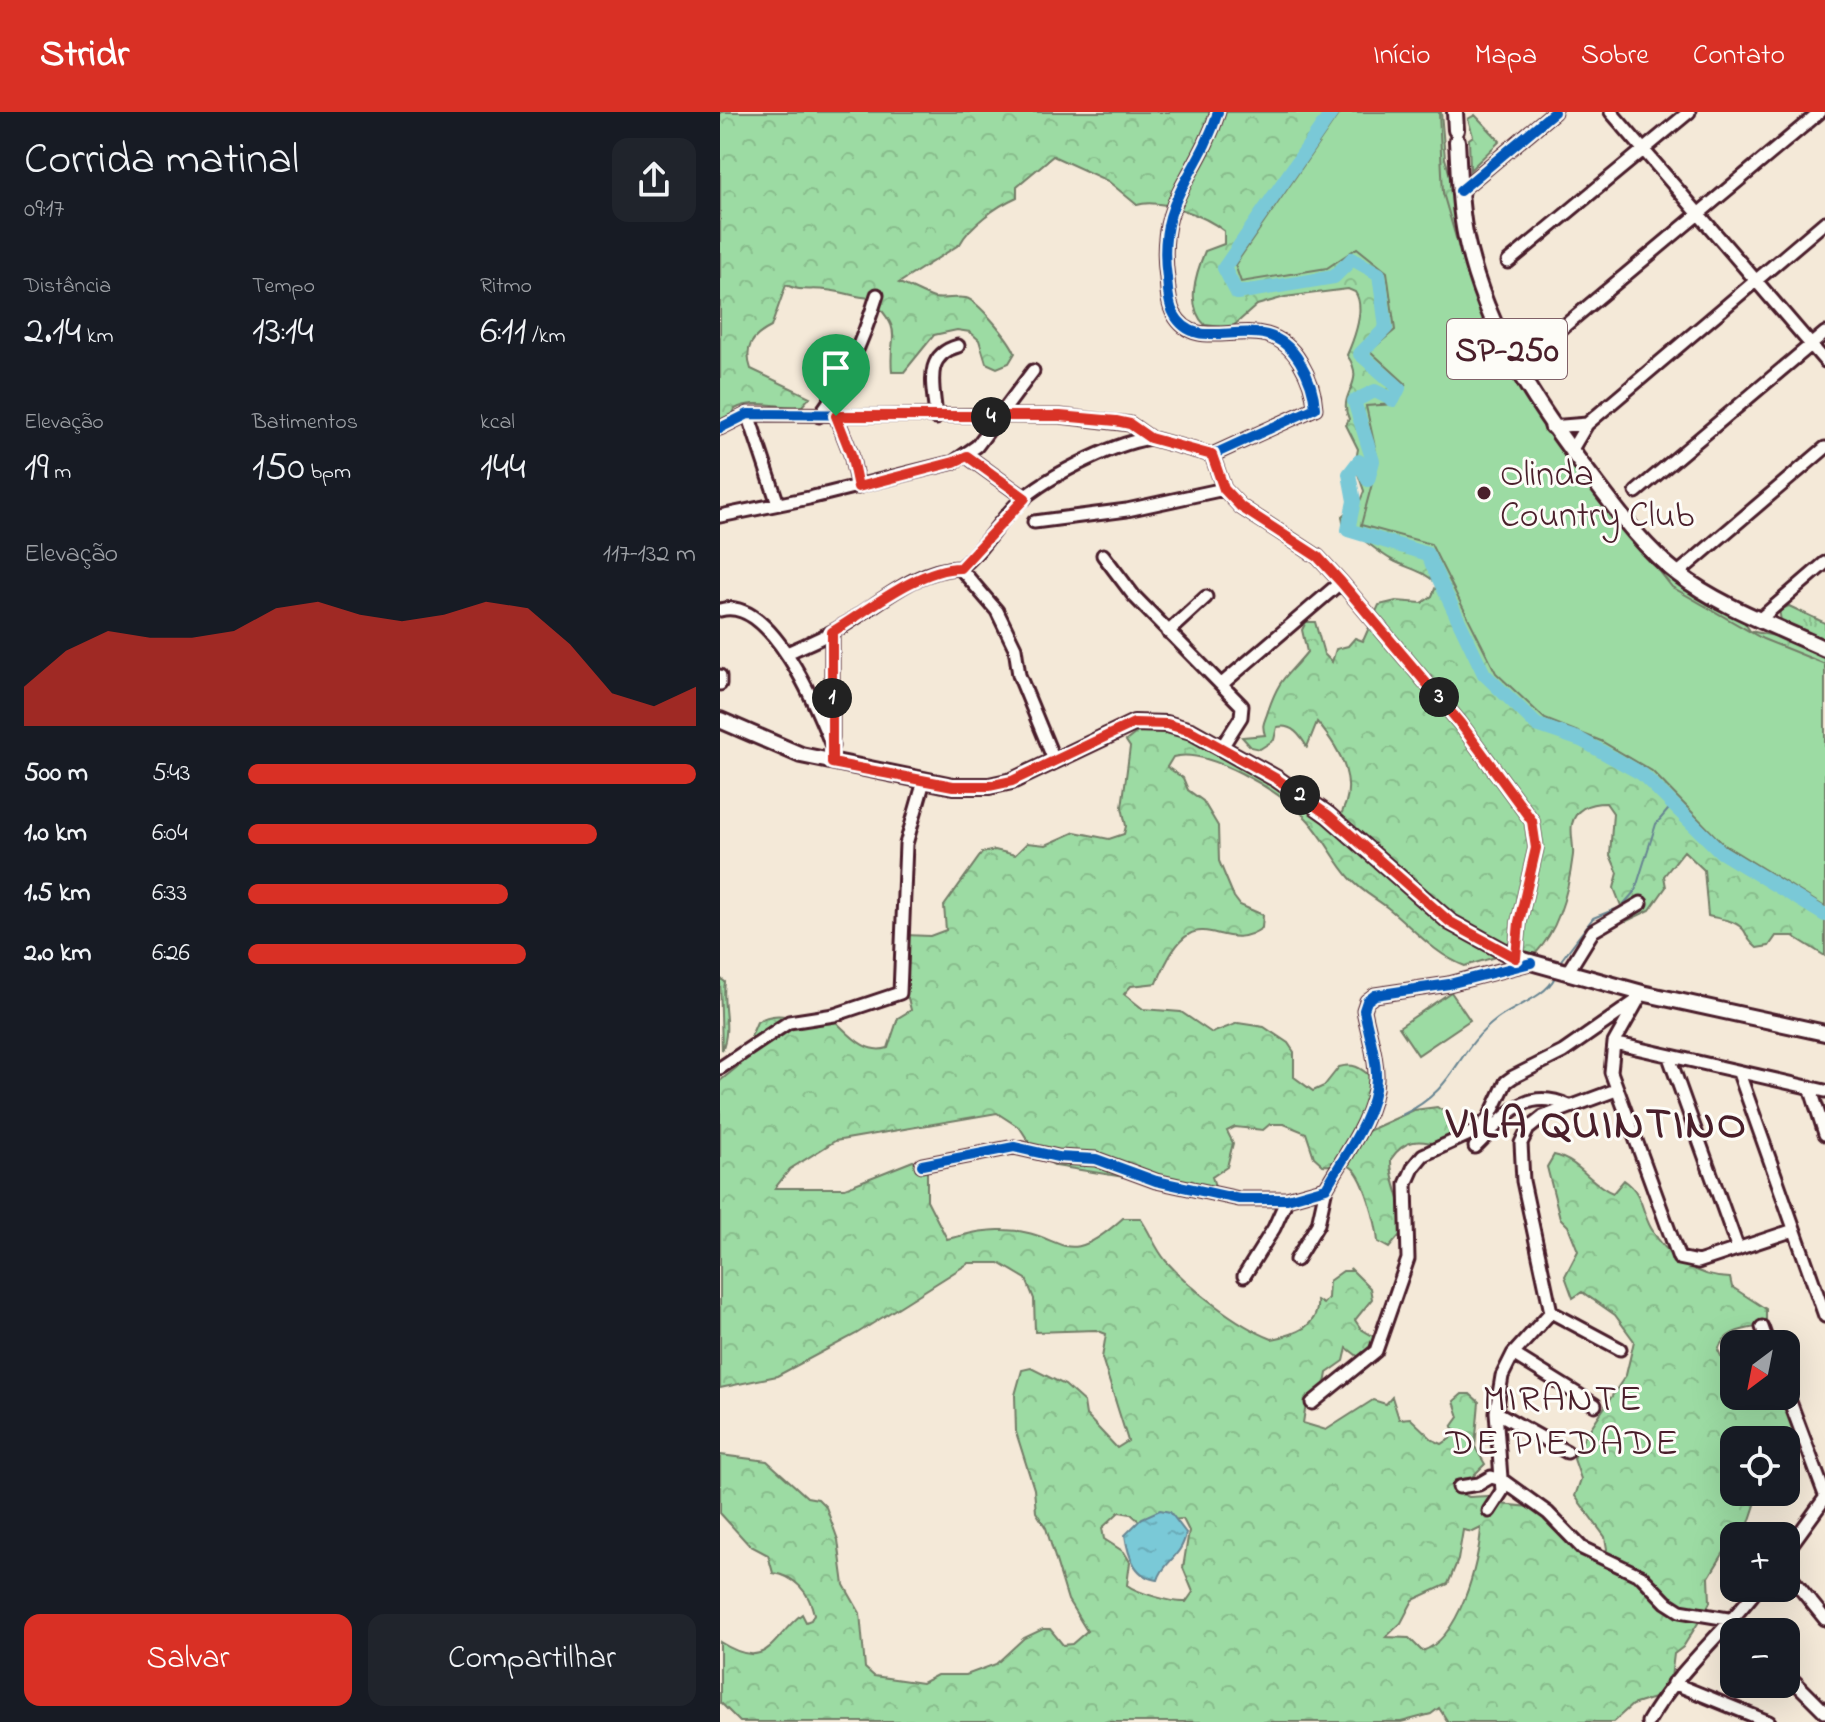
<!DOCTYPE html>
<html lang="pt">
<meta charset="utf-8">
<style>
body{margin:0;font-family:"Indie Flower",sans-serif;background:#20242c;color:#f1f3f6;height:100vh;display:flex;flex-direction:column;font-size:30px;white-space:nowrap}
*{box-sizing:border-box;margin:0}
p{font-size:26px;color:#9ea1a6}
.icon{flex:none;width:44px;height:44px;fill:none;stroke:currentColor;stroke-width:2;stroke-linecap:round;stroke-linejoin:round}
.map{position:relative;flex:1;overflow:hidden}
.side{display:flex;flex-direction:column;background:#171b24;width:720px}
.side>*{flex:none}
.needle{width:52px;rotate:212deg}
.controls{position:absolute;left:1000px;top:1218px;display:grid;gap:16px}
.controls a{display:grid;place-items:center;width:80px;height:80px;border-radius:16px;background:#171b24;box-shadow:0 8px 32px #0002;font-size:40px}
.pin{position:absolute;display:grid;place-items:center;width:68px;height:68px;color:#fff;margin:-82px -34px;border-radius:50% 50% 50% 0;rotate:-45deg;box-shadow:0 0 8px #0007}
.pin .icon{rotate:45deg}
.km{position:absolute;width:40px;height:40px;margin:-20px;border-radius:50%;background:#222;color:#fff;font-size:22px;line-height:40px;text-align:center}
.round{display:grid;place-items:center;flex:none;width:84px;height:84px;border-radius:16px;background:#20242c}
.head{display:flex;align-items:center;justify-content:space-between;height:136px;padding:0 24px}
h1{font-size:44px;font-weight:600;line-height:60px}
.metrics{display:grid;grid-template-columns:repeat(3,1fr);gap:12px;height:136px;padding:8px 24px}
.metrics div{display:grid;align-content:center}
.metrics b{font-size:40px;font-weight:600}
.metrics small{font-size:22px;font-weight:400}
.metrics p{font-size:22px}
.chart{height:224px;padding:16px 24px}
.chart p{display:flex;justify-content:space-between}
.chart svg{width:100%;height:144px;margin-top:8px;fill:#d93025;opacity:.7}
.cta{display:flex;gap:16px;margin-top:auto;padding:16px 24px}
.cta a{flex:1;height:92px;border-radius:16px;background:#d93025;color:#fff;font-size:32px;font-weight:600;line-height:92px;text-align:center}
.cta a+a{background:#20242c;color:#f1f3f6}
ul{padding:0 24px;list-style:none;font-size:26px}
li{display:grid;grid-template-columns:128px 96px 1fr;align-items:center;height:60px}
li i{height:20px;border-radius:10px;background:#d93025}
header{display:flex;align-items:center;gap:48px;box-sizing:border-box;height:112px;padding:0 40px;background:#d93025;color:#fff}
header strong{font-size:38px}
nav{display:flex;gap:44px;margin-inline-start:auto;font-size:28px}
main{display:flex;flex:1;min-height:0}
.map>svg:first-child{display:block}
</style>
<header>
<strong>Stridr</strong>
<nav><a>Início</a><a>Mapa</a><a>Sobre</a><a>Contato</a></nav>
</header>
<main>
<section class="side">
<div class="head"><div><h1>Corrida matinal</h1><p>09:17</p></div><a class="round"><svg class="icon" aria-label="share" viewBox="0 0 24 24"><path d="M12 15V3M7 8l5-5 5 5M5 13v7h14v-7"/></svg></a></div>
<div class="metrics">
<div><p>Distância</p><b>2.14<small> km</small></b></div>
<div><p>Tempo</p><b>13:14</b></div>
<div><p>Ritmo</p><b>6:11<small> /km</small></b></div>
</div>
<div class="metrics">
<div><p>Elevação</p><b>19<small> m</small></b></div>
<div><p>Batimentos</p><b>150<small> bpm</small></b></div>
<div><p>kcal</p><b>144</b></div>
</div>
<div class="chart"><p><span>Elevação</span>117–132 m</p>
<svg viewBox="0 0 160 44" preserveAspectRatio="none"><path d="M0 44V32L10 21L20 15L30 17L40 17L50 15L60 8L70 6L80 10L90 12L100 10L110 6L120 8L130 19L140 34L150 38L160 32V44z"/></svg>
</div>
<ul>
<li><b>500 m</b>5:43<i style="width:100%"></i></li>
<li><b>1.0 km</b>6:04<i style="width:78%"></i></li>
<li><b>1.5 km</b>6:33<i style="width:58%"></i></li>
<li><b>2.0 km</b>6:26<i style="width:62%"></i></li>
</ul>
<div class="cta"><a>Salvar</a><a>Compartilhar</a></div>
</section>
<div class="map">
<svg width="1105" height="1610" viewBox="0 0 1105 1610">
<defs>
<pattern id="grass-tufts" width="24" height="20" patternUnits="userSpaceOnUse" patternTransform="scale(2)"><rect width="24" height="20" fill="#9cdba3"/><path d="M3 7l-1-3M5 7V3M7 7l1-3M15 17l-1-3M17 17v-4M19 17l1-3" fill="none" stroke="#88bc8c"/></pattern>
<pattern id="forest-crowns" width="20" height="18" patternUnits="userSpaceOnUse" patternTransform="scale(2)"><rect width="20" height="18" fill="#9cdba3"/><path d="M2 6a3 3 0 1 1 6 0M12 15a3 3 0 1 1 6 0" fill="none" stroke="#88bc8c"/></pattern>
<pattern id="water-ripples" width="26" height="14" patternUnits="userSpaceOnUse" patternTransform="scale(2)"><rect width="26" height="14" fill="#7ac9d7"/><path d="M2 4q2-2 4 0t4 0M15 11q2-2 4 0t4 0" fill="none" stroke="#6bacb9"/></pattern>
</defs>
<rect width="100%" height="100%" fill="#f4e9d8"/>
<filter id="ink" filterUnits="userSpaceOnUse"><feTurbulence type="fractalNoise" baseFrequency=".0125" numOctaves="2"/><feDisplacementMap in="SourceGraphic" scale="16" xChannelSelector="R" yChannelSelector="G"/><feConvolveMatrix kernelMatrix="1 2 1 2 8 2 1 2 1" color-interpolation-filters="sRGB"/></filter>
<g filter="url(#ink)">
<path fill="url(#grass-tufts)" stroke="#737d67" stroke-width="2" d="M1069,494L1105,511V529L1061,509L1059,498Z"/>
<path fill="url(#forest-crowns)" stroke="#737d67" stroke-width="2" fill-rule="evenodd" d="M0,0H721L725,46L777,233L932,454L944,456L1021,505L1030,519L1105,534V844L1073,824H1056L1049,834L1037,836C1030,830 1029,828 1025,820C1018,808 1000,807 988,804L984,758L964,739L944,764L946,775L930,798L907,809L894,776L898,761L890,743L893,701L886,691C871,691 856,695 852,712C850,721 854,733 853,743C849,775 839,817 816,841L782,843L745,854C714,842 693,816 668,796C655,786 641,779 630,766C613,747 603,722 583,703C558,679 487,635 453,645L447,655L463,666L468,678L483,689L498,714L499,749L514,785L520,793L543,803L542,816C498,848 475,775 437,871L411,874L404,882L423,897L461,900L492,921L518,911L544,915L568,931L574,940V965L593,979L604,974L619,955C633,951 640,955 651,965L649,988L639,1012L648,1019L694,998L717,995L727,1002L733,1027L722,1034C700,1027 685,1026 671,1047C670,1070 684,1092 685,1117L669,1136L658,1130C657,1114 644,1060 629,1054C622,1051 611,1054 603,1053L594,1045L586,1021L564,1012H550L543,1018L515,1015L507,1019L513,1031L507,1055L492,1065L497,1080L336,1054L318,1044L300,1016L277,1001L115,1029L70,1057L55,1076H125L193,1049L207,1059V1088L227,1127C245,1123 264,1117 283,1118C345,1118 340,1163 403,1106H420C430,1120 435,1136 446,1149C471,1177 516,1213 552,1227C573,1223 600,1215 597,1188L603,1192L608,1186L609,1169L623,1159H631L630,1156L650,1176L652,1187L635,1208L641,1217L661,1229L663,1240L656,1249L645,1250L627,1236L624,1249L607,1261L603,1284L585,1298L583,1311L606,1318L653,1288L666,1292L672,1285L679,1307L690,1306L713,1328L722,1332L738,1321L732,1315L739,1305L734,1289L742,1282H750L759,1290L755,1335L765,1352L742,1375V1382L749,1385L768,1384L780,1392L819,1396L880,1448L887,1437L885,1425L855,1384L861,1367L854,1347L858,1335L906,1263L914,1229L895,1203L862,1180L853,1186L845,1164L858,1139L848,1114L840,1106L827,1055L834,1043C860,1049 870,1072 893,1081L904,1068C923,1081 921,1098 931,1116C946,1144 978,1166 1010,1166L1012,1175L1046,1197V1213C1027,1217 1005,1217 998,1238L1006,1254L1014,1256V1284H1055L1063,1296L1078,1304V1318L1066,1328H1014V1380L1039,1381L1028,1414L1014,1424L989,1465L990,1490L985,1500L963,1535L954,1542L951,1566L938,1585L912,1593L893,1610H728L719,1596L711,1602L681,1610H20L0,1590V1530C49,1561 51,1526 82,1502L86,1510L91,1508L94,1502C89,1480 75,1464 53,1461L48,1443L29,1433L0,1401V1343L47,1349L87,1385L98,1387L106,1395L118,1428L124,1473L140,1501L145,1556L154,1564L202,1571L217,1563H246L276,1552L304,1526L323,1517H330L343,1533L352,1532L367,1519L348,1488L326,1416L316,1400L314,1377L296,1320L295,1283L302,1258L311,1256L345,1273L364,1290L366,1303L397,1336L408,1329L382,1246L386,1222L376,1218L315,1220L314,1187L306,1167L279,1151H249L136,1222L57,1264L0,1276V969L43,934L44,930H37L31,924L37,910C63,892 88,918 116,910C131,924 146,943 168,936L178,906L191,898L188,886L176,884L186,865V823L210,824L226,818L224,794L262,741L275,738L295,743L307,731L326,733L355,720L389,727L404,722L406,714L402,695L410,635L406,629L425,614L469,625L618,707C641,673 621,638 597,610L587,635C580,623 572,612 557,615L554,628L540,637L531,635L522,625L545,623C541,611 545,610 548,599C560,564 566,566 587,540L582,518L586,510H595L604,542L612,550L616,537L628,534L635,526L643,529L659,493L676,489L702,491L712,484L717,472C703,458 689,457 672,448C654,438 644,425 624,417L622,404L640,389L644,379L635,353L638,337L626,313L629,307C616,280 648,273 627,243C634,227 646,196 635,180L628,177L565,185L537,193L511,216L485,213C465,194 476,161 485,139L504,132V119C486,104 440,86 417,93L388,69L333,44L297,74V85C277,94 250,113 240,132L179,171C191,175 202,182 214,186C225,188 235,184 246,186C258,189 290,228 295,241L289,251L277,256L266,251L259,228L250,220L237,218L214,223L184,260H172C168,219 186,224 151,186C134,185 121,179 106,178C90,176 81,180 66,173L51,215C31,225 24,236 31,257L90,285L82,294C60,297 35,286 15,297L11,307L0,316ZM399,1400L411,1402L420,1410L463,1407L469,1419L463,1456L473,1480L466,1490C454,1491 417,1481 407,1473L410,1450L404,1440L384,1427L382,1416ZM761,1416C759,1451 739,1528 702,1539L689,1526L666,1525L681,1511L693,1488L728,1472L738,1448L743,1418L753,1420Z
M755,3L780,29L750,58L749,27L753,24L748,7Z
M0,866L5,870C1,895 12,914 2,938Z"/>
<path fill="#9cdba3" stroke="#737d67" stroke-width="2" d="M620,0H719L723,81L748,167L806,282L829,319L952,475L1043,527L1105,552V795L1003,732L932,659L881,629L825,607L776,561L711,432L641,413L658,349L646,294L675,292L686,272L650,239L675,218L667,160L637,136L607,156L521,170L515,153Z
M731,880L750,908L698,943L679,915Z"/>
<path fill="url(#water-ripples)" stroke="#678592" stroke-width="2" d="M440,1398L450,1400L466,1421C462,1445 443,1450 438,1468C415,1466 408,1444 405,1423L422,1406Z"/>
<g fill="none" stroke-linecap="round" stroke-linejoin="round">
<path stroke="#678592" stroke-width="2" d="M839,851L873,806L901,795L915,779L936,712L953,692
M682,1003C738,976 734,940 776,908C793,894 825,886 835,865"/>
<path stroke="#7ac9d7" stroke-width="14" d="M612,0L504,156L517,181L614,165L632,147L659,162L666,216L640,242L679,276L673,288L655,279L634,289L653,349L648,368L639,349L629,362L634,389L628,418L707,442L764,562L817,613L861,628L922,662L1001,740L1105,803"/>
<g stroke="#4a1f2b" stroke-width="17">
<path id="minor" d="M891,0L1105,249
M740,79L834,0
M788,150L969,0
M817,237L1100,0
M28,302L58,392
M99,304C126,268 144,226 157,183
M116,304L131,342L138,375
M216,306C214,275 202,244 238,234
M831,315L867,312
M0,316L28,302L340,304L410,312L430,326L492,343
M851,339L867,312L1105,110
M492,343L504,377L521,395L598,445L621,470L740,611L812,709L816,736L799,810L796,846
M492,343L595,296C594,278 589,265 580,250C544,189 480,250 454,202C448,192 448,177 447,166C436,86 477,68 498,0
M247,344L305,386
M916,380L1105,221
M0,404L89,386L234,350L257,334L313,259
M314,410L407,398L504,377
M383,443L414,484L522,594L521,605L502,635
M957,462L1105,336
M0,498C51,483 98,598 112,634
M1040,507L1105,451
M448,520L486,485
M67,541C82,534 98,528 112,520C152,499 193,456 240,456
M0,564V572
M502,572L621,470
M112,626V520
M334,648L299,563L295,536L277,499L240,456C261,440 275,415 293,396C320,367 392,332 430,326
M847,861L873,819L921,791
M917,890L894,931L891,960L959,1146L978,1150L1074,1118
M894,931L1105,979
M949,945L1018,1137
M0,956L69,910L114,903L180,881L186,732L204,669
M1019,961L1105,1204
M1090,975L1105,1022
M755,1035C785,1006 804,973 849,994
M202,1053L294,1035L338,1045L376,1047L436,1069L519,1087H567L606,1076C624,1044 655,1004 656,967C657,945 648,920 644,898L647,889L655,883L729,872L810,851
M576,1148L598,1112L606,1076
M524,1164L554,1116L567,1087
M831,1200L803,1069L801,1031L808,1017L823,1005L896,978
M831,1200L900,1237
M1042,1215L1048,1232
M793,1242L875,1293
M1066,1279L1105,1383
M592,1291L656,1239L688,1147L686,1072L694,1054L703,1043L758,1018L769,1006L786,970L793,965L843,940L919,887
M776,1300L847,1340
M739,1375L759,1372L771,1365L782,1368L828,1401L862,1436L921,1464L946,1490L960,1499L1014,1508
M769,1399L782,1379L776,1300L782,1264L793,1242L831,1200
M1066,1440L1105,1386
M1066,1459L1105,1507
M1066,1561L1105,1600
M953,1571L1049,1610
M928,1610C957,1559 1003,1522 1038,1476"/>
</g>
<g stroke="#4a1f2b" stroke-width="20">
<path id="major" d="M735,0L736,18
M737,29C739,61 739,94 746,126C765,217 817,295 873,367C898,400 925,437 958,462C1001,495 1056,514 1105,537
M0,608L81,643L233,674H269L292,669L414,611L447,612L471,619L557,667L608,703L730,810L796,846L922,881L1105,921"/>
</g>
<use href="#minor" stroke="#fdfcf7" stroke-width="11"/>
<use href="#major" stroke="#fdfcf7" stroke-width="14"/>
<g stroke="#fdfcf7" stroke-width="15">
<path id="cycleway" d="M740,79L834,0
M0,316L28,302L340,304L410,312L430,326L492,343
M492,343L504,377L521,395L598,445L621,470L740,611L812,709L816,736L799,810L796,846
M492,343L595,296C594,278 589,265 580,250C544,189 480,250 454,202C448,192 448,177 447,166C436,86 477,68 498,0
M202,1053L294,1035L338,1045L376,1047L436,1069L519,1087H567L606,1076C624,1044 655,1004 656,967C657,945 648,920 644,898L647,889L655,883L729,872L811,851"/>
</g>
<use href="#cycleway" stroke="#0057b8" stroke-width="10"/>
</g>
</g>
<g fill="none" stroke-linecap="round" stroke-linejoin="round" filter="url(#ink)">
<g stroke="#fff" stroke-width="16">
<path id="route" d="M116,304H340L396,309L410,312L430,326L492,343L504,377L521,395L598,445L621,470L740,611L812,709L816,736L799,810L796,846L730,810L608,703L557,667L471,619L447,612L414,611L292,669L269,674H233L112,651V520C147,499 199,456 240,456L305,386L247,344L234,350L138,375L131,342Z"/>
</g>
<use href="#route" stroke="#d93025" stroke-width="10"/>
</g>
<circle fill="#4a1f2b" stroke="#fdfcf7" stroke-width="3" cx="764" cy="381" r="8"/>
<g text-anchor="middle" stroke-width="6" stroke-linejoin="round" paint-order="stroke">
<rect fill="#fdfcf7" stroke="#806168" stroke-width="2" x="727" y="207" width="120" height="60" rx="6"/>
<g font-size="34" font-weight="bold" fill="#4a1f2b">
<text x="787" y="249">SP-250</text>
</g>
<g font-size="36" fill="#4a1f2b" stroke="#fdfcf7" text-anchor="start">
<text x="780" y="373">Olinda<tspan x="780" dy="41">Country Club</tspan></text>
</g>
<g font-size="38" letter-spacing="2" fill="#4a1f2b" stroke="#fdfcf7">
<text x="843" y="1298">MIRANTE<tspan x="843" dy="44">DE PIEDADE</tspan></text>
</g>
<g font-size="44" font-weight="bold" letter-spacing="2" fill="#4a1f2b" stroke="#fdfcf7">
<text x="877" y="1025">VILA QUINTINO</text>
</g>
</g>
</svg>
<div class="controls">
<a><svg class="needle" viewBox="-14 -14 28 28"><path d="M0-13l5 13h-10z" fill="#e53935"/><path d="M0 13l5-13h-10z" fill="#9ea1a6"/></svg></a>
<a><svg class="icon" aria-label="locate" viewBox="0 0 24 24"><circle cx="12" cy="12" r="6"/><path d="M12 2v4M12 18v4M2 12h4M18 12h4"/></svg></a>
<a>+</a>
<a>−</a>
</div>
<div class="pin" style="left:116px;top:304px;background:#1e9e55"><svg class="icon" aria-label="arrive" viewBox="0 0 24 24"><path d="M6 21V4h12l-3 4 3 4H6"/></svg></div>
<b class="km" style="left:112px;top:586px">1</b>
<b class="km" style="left:580px;top:683px">2</b>
<b class="km" style="left:719px;top:585px">3</b>
<b class="km" style="left:271px;top:305px">4</b>
</div>
</main>
